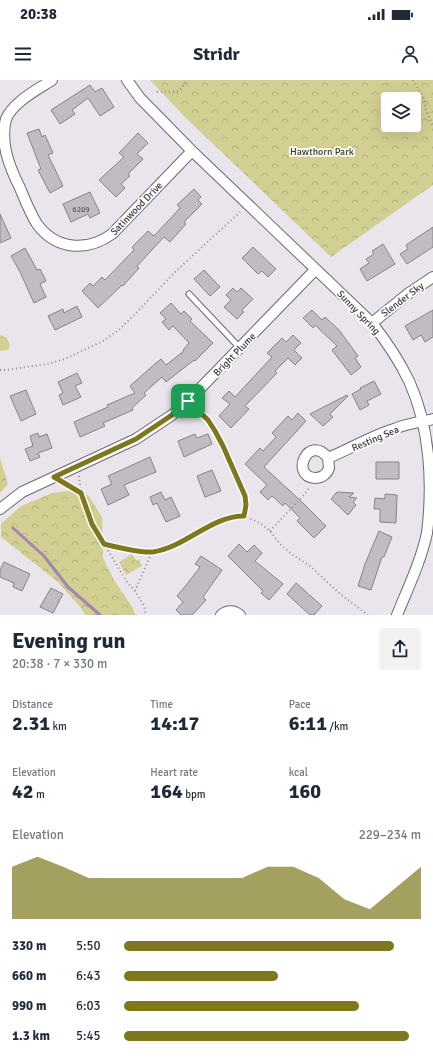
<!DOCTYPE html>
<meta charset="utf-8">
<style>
body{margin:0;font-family:Signika,sans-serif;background:#f2f2f3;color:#1f2937;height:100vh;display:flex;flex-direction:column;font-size:15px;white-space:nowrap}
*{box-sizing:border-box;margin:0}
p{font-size:13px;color:#747a83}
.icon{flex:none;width:22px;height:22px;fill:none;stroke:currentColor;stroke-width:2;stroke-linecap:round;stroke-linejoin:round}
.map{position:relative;height:535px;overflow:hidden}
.drawer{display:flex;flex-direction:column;background:#fff;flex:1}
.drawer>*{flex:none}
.buttons{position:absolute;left:381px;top:12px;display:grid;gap:8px}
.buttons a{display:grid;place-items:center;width:40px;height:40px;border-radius:4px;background:#fff;box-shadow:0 4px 16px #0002;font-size:20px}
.pin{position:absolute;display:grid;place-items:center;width:34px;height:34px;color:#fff;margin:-17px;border-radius:8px;box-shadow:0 2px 6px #0006}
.round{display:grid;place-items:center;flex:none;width:42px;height:42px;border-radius:4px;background:#f2f2f3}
.summary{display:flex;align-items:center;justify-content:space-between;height:68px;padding:0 12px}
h1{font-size:22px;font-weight:800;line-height:30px}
.figures{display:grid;grid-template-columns:repeat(3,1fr);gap:6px;height:68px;padding:4px 12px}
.figures div{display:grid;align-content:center}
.figures b{font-size:20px;font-weight:800}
.figures small{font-size:11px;font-weight:400}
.figures p{font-size:11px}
.chart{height:112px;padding:8px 12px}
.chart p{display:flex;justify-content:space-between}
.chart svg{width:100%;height:72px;margin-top:4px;fill:#7d781d;opacity:.7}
ul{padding:0 12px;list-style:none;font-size:13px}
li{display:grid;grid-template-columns:64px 48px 1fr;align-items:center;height:30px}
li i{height:10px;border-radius:5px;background:#7d781d}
.status{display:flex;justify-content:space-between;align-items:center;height:28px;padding:0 20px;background:#fff;direction:ltr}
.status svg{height:11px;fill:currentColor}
header{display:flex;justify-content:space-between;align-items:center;height:52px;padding:0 12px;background:#fff;font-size:18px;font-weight:800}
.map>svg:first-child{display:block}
</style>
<div class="status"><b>20:38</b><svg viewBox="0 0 49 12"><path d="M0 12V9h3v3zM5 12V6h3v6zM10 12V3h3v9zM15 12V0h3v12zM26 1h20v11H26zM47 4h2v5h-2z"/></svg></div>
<header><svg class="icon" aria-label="menu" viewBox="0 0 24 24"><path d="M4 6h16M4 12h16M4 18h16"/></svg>Stridr<svg class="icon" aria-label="person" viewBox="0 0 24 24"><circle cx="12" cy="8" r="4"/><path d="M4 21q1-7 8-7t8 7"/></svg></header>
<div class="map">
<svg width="433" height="535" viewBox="0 0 433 535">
<defs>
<pattern id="forest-crowns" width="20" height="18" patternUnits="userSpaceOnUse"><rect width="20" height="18" fill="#d1cf91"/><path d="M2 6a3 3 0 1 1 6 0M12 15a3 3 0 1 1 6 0" fill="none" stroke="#b4b27e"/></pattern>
</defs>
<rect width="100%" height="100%" fill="#eae5ec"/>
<path fill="url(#forest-crowns)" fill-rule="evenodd" d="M150,0H433V105L331,177L185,37ZM388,19H414V45H388Z
M0,255L7,258L10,266L8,270L0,271Z
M0,378L8,404L0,413Z
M69,411L88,415L102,437L103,478L114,500L133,528L135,535H85L82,529L58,502L1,457V444L21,426L52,413Z
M132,474L136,481L139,479L142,486L126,495L119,482Z"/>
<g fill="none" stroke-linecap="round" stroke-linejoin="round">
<path stroke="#a585b1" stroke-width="3" d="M13,448L44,476L68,507L100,535"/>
</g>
<path fill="#c1bcc4" stroke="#88838a" d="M90,5L95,12L102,8L114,27L100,36L88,18L72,30L75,34L60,44L51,30Z
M39,49L42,57L45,55L53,73L48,75L63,106L50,113L38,90L41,89L27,53Z
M138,53L148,63L137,74L143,79L128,94L130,96L121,104L125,108L116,117L99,100L124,77L119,73Z
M194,109L201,117L198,120L202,124L184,142L186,144L170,162L164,157L137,186L139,188L123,206L122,205L98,228L82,211L90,203L93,206L102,197L105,200L134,170L132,167L148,151L154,156L180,128L177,125Z
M90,112L100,133L90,138L88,134L71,142L63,124Z
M0,134L11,158L0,163Z
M433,147V167L407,184L400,174L408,169L406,165Z
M383,164L395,184L367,201L360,189L369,183L366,179L374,174L372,171Z
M253,167L276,189L268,197L262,191L258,194L242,178Z
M25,168L37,190L40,189L46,201L40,204L46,217L34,223L20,192L11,176Z
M204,190L220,207L210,216L194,199Z
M233,208L237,212L241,208L253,219L242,230L244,232L237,239L224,227L231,220L226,215Z
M171,223L181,234L184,231L192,239L190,241L213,263L195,281L194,280L166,302L162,297L144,313L146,315L132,328L133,330L103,343L105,346L80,357L74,342L108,327L107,325L135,313L130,306L156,283L161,279L166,285L184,271L183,270L189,263L173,246L169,250L162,242L166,239L160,233Z
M77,226L82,237L55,250L48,236L63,229L64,233Z
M312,230L322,240L325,237L339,250L358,276L355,278L361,287L351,295L332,270L337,266L315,245L313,248L303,238Z
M433,230V257L425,262L421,255L413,260L405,246Z
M293,255L301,263L294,270L302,278L295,285L288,278L275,291L277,293L245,326L249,329L231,348L219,336L230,324L222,318L229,311L235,317L272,277L267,273L282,258L286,262Z
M77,293L82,303L75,306L81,317L63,325L59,315L63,313L58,302Z
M374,301L381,314L367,321L369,325L360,330L352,314L361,309L360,308Z
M26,310L36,334L21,341L10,316Z
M347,315L348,316L330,334L333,337L323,346L310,334Z
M298,333L306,341L264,387L303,423L326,446L314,458L297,441L300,438L285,423L283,426L272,416L268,420L260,412L267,405L245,384L260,368L263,371L276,357L272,353L288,336L292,340Z
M38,353L39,357L47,354L52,368L38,373L40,377L30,381L25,369L33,366L30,356Z
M195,354L197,358L208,354L212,364L184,377L178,361Z
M150,377L156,392L124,405L129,415L108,425L101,409L112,404L108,396Z
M376,382H399V399H376Z
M212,390L221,411L205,417L197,396Z
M161,412L165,420L171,417L180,436L166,442L157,423L153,425L150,417Z
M337,412L354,413L349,417L357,418L353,422L356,425L348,435L331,419Z
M385,414L397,415L396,443L380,442V429H374L375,418L385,419Z
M379,451L392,457L384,477H382L371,510L358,506L365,484Z
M239,464L247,472L254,465L262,473L255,481L283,504L269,520L261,513L263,511L228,476Z
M201,476L222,490L203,517L206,520L192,535H181L176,530L183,522L177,516L187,504L200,487L195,484Z
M4,482L30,494L22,511L13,507L14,503L0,497V490Z
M296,503L322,526L314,535H310L287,514Z
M51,508L63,514L53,533L40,527Z"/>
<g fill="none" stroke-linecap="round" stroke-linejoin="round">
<g stroke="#6e6a70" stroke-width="7">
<path id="lane" d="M189,214L240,268"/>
</g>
<g stroke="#6e6a70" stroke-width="12">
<path id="street" d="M52,0C37,10 13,22 6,39C0,63 9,86 20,108C25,120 30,133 37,144C56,170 87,172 112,154L192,71
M127,0L140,18L192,71L372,243C386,261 399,280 409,301C430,347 433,403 427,453C421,481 408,508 397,535
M372,243L409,213L433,197
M328,378L329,388C327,394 322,398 315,398C289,396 309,353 328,378C350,369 371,356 394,349C406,344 420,342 433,339
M0,429L22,412L136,359L172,335L188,321L315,190
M221,535C227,530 234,530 240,535"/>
</g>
<path stroke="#908c91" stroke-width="2" stroke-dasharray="1 3" stroke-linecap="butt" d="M413,0L424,19L426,30L433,46
M157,12L179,11L188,0
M0,290H6L47,284L65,279L103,261L120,249L140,229L174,193L240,132
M195,327L208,340L215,351L245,416L246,425L244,436
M79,396L81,413
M63,404L81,413L92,444L127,502L135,511L144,526L146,535
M270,451L302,417L310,407
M104,464L152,472L182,462L224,438L235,436H244L260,443L270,451L280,464L293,475L310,486L339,513L368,535
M135,511L152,472"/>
<use href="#lane" stroke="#fff" stroke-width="5"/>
<use href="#street" stroke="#fff" stroke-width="10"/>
</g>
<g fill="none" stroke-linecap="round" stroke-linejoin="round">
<g stroke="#fff" stroke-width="8">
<path id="route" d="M188,321L208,340L215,351L223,366L245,416L246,425L244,436C211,436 186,467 153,472C142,473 115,467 104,464L92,444L81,413L54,397L136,359L172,335Z"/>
</g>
<use href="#route" stroke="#7d781d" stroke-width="5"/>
</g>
<g text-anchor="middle" stroke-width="3.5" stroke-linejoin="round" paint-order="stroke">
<g font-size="8" fill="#5a585c">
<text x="81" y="132">6209</text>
</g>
<g font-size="10" fill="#3a3917" stroke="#fff">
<text x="322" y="75">Hawthorn Park</text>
</g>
<g font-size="10" fill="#383639" stroke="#fff">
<text transform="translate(136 128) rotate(-46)" y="4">Satinwood Drive</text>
<text transform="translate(402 219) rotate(-37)" y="4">Slender Sky</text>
<text transform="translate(359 232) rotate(46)" y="4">Sunny Spring</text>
<text transform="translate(234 274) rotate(-46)" y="4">Bright Plume</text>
<text transform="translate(375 358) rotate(-23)" y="4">Resting Sea</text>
</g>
</g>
</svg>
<div class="buttons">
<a><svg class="icon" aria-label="layers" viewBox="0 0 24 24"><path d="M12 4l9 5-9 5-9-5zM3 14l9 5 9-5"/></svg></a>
</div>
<div class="pin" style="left:188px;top:321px;background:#1e9e55"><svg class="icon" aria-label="arrive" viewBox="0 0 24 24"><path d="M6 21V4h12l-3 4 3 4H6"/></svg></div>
</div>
<section class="drawer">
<div class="summary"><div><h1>Evening run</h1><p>20:38 · 7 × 330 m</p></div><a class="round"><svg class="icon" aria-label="share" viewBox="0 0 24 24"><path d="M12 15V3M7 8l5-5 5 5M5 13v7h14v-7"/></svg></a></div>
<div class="figures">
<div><p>Distance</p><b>2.31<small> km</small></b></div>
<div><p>Time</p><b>14:17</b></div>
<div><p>Pace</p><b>6:11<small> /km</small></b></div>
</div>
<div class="figures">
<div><p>Elevation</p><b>42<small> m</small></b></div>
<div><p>Heart rate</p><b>164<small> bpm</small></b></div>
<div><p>kcal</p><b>160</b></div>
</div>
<div class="chart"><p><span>Elevation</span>229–234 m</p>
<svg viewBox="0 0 160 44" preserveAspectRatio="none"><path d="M0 44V12L10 6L20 12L30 19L40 19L50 19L60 19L70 19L80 19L90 19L100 12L110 12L120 19L130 32L140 38L150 25L160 12V44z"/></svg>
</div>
<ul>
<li><b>330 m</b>5:50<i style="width:91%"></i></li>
<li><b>660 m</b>6:43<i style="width:52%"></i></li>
<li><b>990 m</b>6:03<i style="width:79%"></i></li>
<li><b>1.3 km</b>5:45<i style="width:96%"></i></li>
</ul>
</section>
